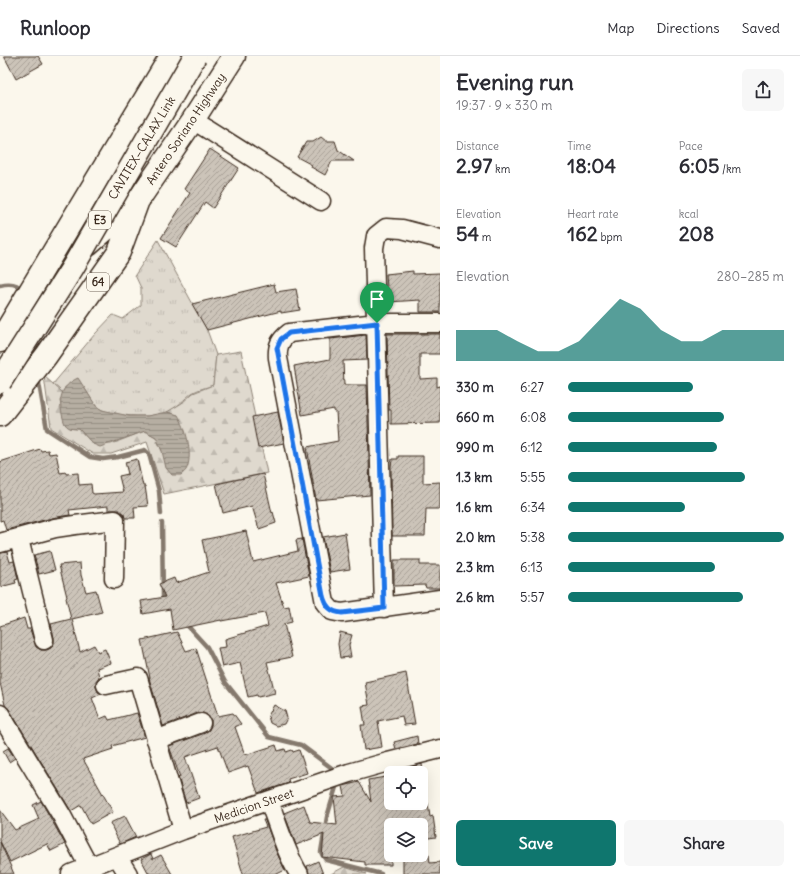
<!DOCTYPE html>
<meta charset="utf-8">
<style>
body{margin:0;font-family:Delius,sans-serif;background:#f7f7f7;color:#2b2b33;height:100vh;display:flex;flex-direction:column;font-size:15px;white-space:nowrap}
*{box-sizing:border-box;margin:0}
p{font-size:13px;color:#7c7c81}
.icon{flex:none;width:22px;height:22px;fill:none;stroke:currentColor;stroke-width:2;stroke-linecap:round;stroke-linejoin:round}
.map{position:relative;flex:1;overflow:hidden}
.side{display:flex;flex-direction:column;background:#fff;width:360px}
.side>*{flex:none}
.buttons{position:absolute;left:384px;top:710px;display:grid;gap:8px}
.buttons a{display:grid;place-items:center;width:44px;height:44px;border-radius:6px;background:#fff;box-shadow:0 4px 16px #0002;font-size:20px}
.pin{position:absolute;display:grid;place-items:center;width:34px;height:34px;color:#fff;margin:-41px -17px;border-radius:50% 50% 50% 0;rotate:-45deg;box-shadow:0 0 4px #0007}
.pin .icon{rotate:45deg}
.round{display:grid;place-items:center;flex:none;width:42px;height:42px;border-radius:6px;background:#f7f7f7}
.summary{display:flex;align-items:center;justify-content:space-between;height:68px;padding:0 16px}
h1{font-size:22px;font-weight:800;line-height:30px}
.stats{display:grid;grid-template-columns:repeat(3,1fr);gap:6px;height:68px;padding:4px 16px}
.stats div{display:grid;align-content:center}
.stats b{font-size:20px;font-weight:800}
.stats small{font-size:11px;font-weight:400}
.stats p{font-size:11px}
.chart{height:112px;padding:8px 16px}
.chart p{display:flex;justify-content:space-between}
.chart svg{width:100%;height:72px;margin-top:4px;fill:#0f766e;opacity:.7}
.action{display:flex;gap:8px;margin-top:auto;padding:8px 16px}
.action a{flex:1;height:46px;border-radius:6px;background:#0f766e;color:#fff;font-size:16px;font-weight:800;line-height:46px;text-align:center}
.action a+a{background:#f7f7f7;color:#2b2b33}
ul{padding:0 16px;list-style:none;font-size:13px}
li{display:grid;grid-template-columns:64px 48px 1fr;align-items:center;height:30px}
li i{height:10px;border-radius:5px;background:#0f766e}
header{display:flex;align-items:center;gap:24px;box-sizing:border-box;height:56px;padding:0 20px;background:#fff;border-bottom:1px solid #e1e1e2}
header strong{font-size:19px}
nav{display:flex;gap:22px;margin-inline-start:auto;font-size:14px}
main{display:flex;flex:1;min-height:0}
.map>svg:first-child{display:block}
</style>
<header>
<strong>Runloop</strong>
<nav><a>Map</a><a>Directions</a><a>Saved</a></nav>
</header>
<main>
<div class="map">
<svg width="440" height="818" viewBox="0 0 440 818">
<defs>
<pattern id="grass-tufts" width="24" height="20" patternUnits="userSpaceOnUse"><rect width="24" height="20" fill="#dfd9ce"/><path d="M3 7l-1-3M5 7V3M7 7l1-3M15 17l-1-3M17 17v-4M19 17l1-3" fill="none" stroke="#c0bab0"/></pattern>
<pattern id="forest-firs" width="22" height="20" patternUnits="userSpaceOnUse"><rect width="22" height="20" fill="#dfd9ce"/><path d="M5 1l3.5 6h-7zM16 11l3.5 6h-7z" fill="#c0bab0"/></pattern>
<pattern id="water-rules" width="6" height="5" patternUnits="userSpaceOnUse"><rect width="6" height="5" fill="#b6aea2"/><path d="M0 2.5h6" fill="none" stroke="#958e83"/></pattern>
<pattern id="building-hatch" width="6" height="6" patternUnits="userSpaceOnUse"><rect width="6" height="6" fill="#ccc4b9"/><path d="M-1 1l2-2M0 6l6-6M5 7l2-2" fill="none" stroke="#a79f96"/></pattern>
</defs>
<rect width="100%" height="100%" fill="#fbf7ec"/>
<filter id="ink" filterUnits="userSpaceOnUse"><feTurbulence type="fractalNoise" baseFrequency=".025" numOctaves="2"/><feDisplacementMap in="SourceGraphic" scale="8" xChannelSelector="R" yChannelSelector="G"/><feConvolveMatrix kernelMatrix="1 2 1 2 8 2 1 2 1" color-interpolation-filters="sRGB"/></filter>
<g filter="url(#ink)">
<path fill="url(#grass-tufts)" stroke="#8d8276" d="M158,184L207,274L216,299L213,329C206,332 198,333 192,337C184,343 178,351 168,356C154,363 107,361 96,350C91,344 88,337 84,331H65L63,337L53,328L95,278L113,259L123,263L141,249V232L135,219Z"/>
<path fill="url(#forest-firs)" stroke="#8d8276" d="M241,295L267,417L164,438L147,386L111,398H93L51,372L44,320L63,337L60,345L65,368L70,372L79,373L93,388H111L145,375L156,381L162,395L178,359L167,356L182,347L193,337L213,329L216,299Z
M344,811L367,818H331Z"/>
<path fill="url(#water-rules)" stroke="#85796d" d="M78,322L96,350L102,354L129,360H147L167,356L178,359C186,372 193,397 187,412C186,415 183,417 181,419H172L166,412L162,395L156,381L145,375L100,391L93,388L79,373C77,373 72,373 70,372C65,370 64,366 63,362C58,344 60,330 78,322Z"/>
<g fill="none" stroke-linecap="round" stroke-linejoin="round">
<path stroke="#85796d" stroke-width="4.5" d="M0,229C8,227 17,227 22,234
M38,322L47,373L90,401L103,403L118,401L145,394L149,398L159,435L161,458
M162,467L163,543L167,546
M185,567L207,591L225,626L269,681L301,689L333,713
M336,731L327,761L322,790L321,796L323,800L326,804L381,818"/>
</g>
<path fill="url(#building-hatch)" stroke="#3b2a1e" d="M4,0H38L43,8L16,23Z
M321,81L326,85H335L338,94L354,105H332L325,119L311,111L312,109L297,101L306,86H313Z
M210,93L239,112L213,152L205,146L176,191L161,182L190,137L184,133Z
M413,215V218L440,217V256H420V244L388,246L386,218Z
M274,228L276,236L296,233L300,254L281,257V255L207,274L192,248Z
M387,278H440V298H420V323L437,322V331L440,330V367L391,368V354H389Z
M366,279L367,304L343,305L344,329H367L370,439L316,444L307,391L338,385L336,356H334V353L302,359L294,310L330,303V283Z
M278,356L284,387L258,392L252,361Z
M40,393L41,395L48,394L49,398L56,397L60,417L66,416V418L78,417L79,429L91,428L92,437L94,438L123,436L119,420L128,418L125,406L137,403L143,430H145L148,450L134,451L135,462H125L124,458L119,454H108V450L69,454L70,459L52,462L6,474L3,464L0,465V406Z
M398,400H423V427L440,426V453H426L425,480H392L391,411L392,403H398Z
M263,418L272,457L273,456L276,467L259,473L252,450L223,457L216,428Z
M246,475L253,506L298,495L296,484L302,483L309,520L276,527L284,551L289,550L292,566L284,568L292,601L267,606L275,637L258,641L257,639L248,641L240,607L222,611L218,592L226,591L225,583L268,570L265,557L221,565V564L173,574L170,553L143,558L141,545L165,541L159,528L174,522L176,527L209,516L202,484Z
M345,477L350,513L330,516L323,481Z
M50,495L55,514L39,518L34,499Z
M7,496L10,506L14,505L18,523L15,524L16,527L0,531V497Z
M394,504H420V509H440V532H426L425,529L394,530Z
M80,507L81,519L86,536L96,534L102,556L72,563L80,596L94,589L98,596L105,593L111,607L97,612L99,621L96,625V631L98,636L101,638L92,642L100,663L107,660L109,664L137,657L145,681L112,690L113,693L83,703L113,756L91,768L81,749L71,755L9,653L5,649L0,627V570L24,562L27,573H30L36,591L41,594H46L51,592L54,587V582L51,568L71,563L66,542L67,541L59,509Z
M177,576L186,595L196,592L218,660L233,657L241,668L235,671L245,699L276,689L278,695L285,693L286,696L292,694L293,696L299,694L307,717L288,723L289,727L258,737L248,710L228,717L218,690L185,701L199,742L186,747L178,721H180L169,690L205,677L209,674L211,669V664L207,659L203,657H198L163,670L149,622H150L142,584Z
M340,576L352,579L349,589L351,601L340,602L338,588Z
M406,617L415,668L404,669L402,660L378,665L382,691L364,694L361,669H365L362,650L369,649L365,626Z
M274,649L285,655L287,662L284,668L276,670L270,667L268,660Z
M417,680L418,688L396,693L394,686Z
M8,692L15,702L9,706L3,695Z
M422,708L423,717H401V714Z
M391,720V747H428L430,761L433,760L436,781L421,783V769H391V809H365V806L322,801L324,778L296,789L284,757L304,749L310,766L337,769L334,741L345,740L343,730L359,726L371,746L368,724Z
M41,745L65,788L51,795L47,788L10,806L0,785V754L15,774L39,763L33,749Z
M125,760L136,781L120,788L110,767Z
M263,764H265L276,795L285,814L277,818H243L232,781L266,771Z
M0,786L14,818H0Z
M151,798L153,803L161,799L172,818H149L141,803Z
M403,799H429L430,807L440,806V818H403Z
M318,805L323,818H309L307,810Z"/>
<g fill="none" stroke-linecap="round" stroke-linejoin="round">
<g stroke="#3b2a1e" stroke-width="21">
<path id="minor" d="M193,64L321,145
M440,267H377L289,277C280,284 277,290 278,302L325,547L332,555L342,557L440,543
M19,483L44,584
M0,487L55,472L75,469L115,464L114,523
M384,552L374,192L376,180L386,172L402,173L440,183
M106,629L138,622L183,774
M0,658L62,760L89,811
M156,684L201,667
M269,745C278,769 285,795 299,818
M117,800L128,818
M71,818L183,774L349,717L388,706L440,693"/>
</g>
<g stroke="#3b2a1e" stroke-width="25">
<path id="major" d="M88,189L137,146L193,64L234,0
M0,359L46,300L119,196L137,147"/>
</g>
<g stroke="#3b2a1e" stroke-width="25">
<path id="highway" d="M0,285L171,0"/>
</g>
<use href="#minor" stroke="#fbf7ec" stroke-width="18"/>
<use href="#major" stroke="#fbf7ec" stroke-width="22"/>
<use href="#highway" stroke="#fbf7ec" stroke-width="22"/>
<g stroke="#3b2a1e" stroke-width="25" stroke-linecap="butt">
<path id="highway-bridge" d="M0,326L73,211L195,0"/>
</g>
<use href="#highway-bridge" stroke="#fbf7ec" stroke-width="22"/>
</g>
</g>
<g fill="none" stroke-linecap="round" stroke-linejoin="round" filter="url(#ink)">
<g stroke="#fff" stroke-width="8">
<path id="route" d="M377,267L384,552L342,557C331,556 326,551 323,540L277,292L281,283L289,277Z"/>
</g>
<use href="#route" stroke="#1a73e8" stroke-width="5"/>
</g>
<g text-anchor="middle" stroke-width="3" stroke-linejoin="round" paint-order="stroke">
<g fill="#fbf7ec" stroke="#75685c" stroke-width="1">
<rect x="89" y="155" width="22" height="18" rx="3"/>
<rect x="87" y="217" width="22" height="18" rx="3"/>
</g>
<g font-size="11" font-weight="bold" fill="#3b2a1e">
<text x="100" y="168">E3</text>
<text x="98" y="230">64</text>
</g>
<g font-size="12" fill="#3b2a1e" stroke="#fbf7ec">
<text transform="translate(186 73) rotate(-56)" y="4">Antero Soriano Highway</text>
<text transform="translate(142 92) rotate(-59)" y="4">CAVITEX–CALAX Link</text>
<text transform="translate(254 750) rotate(-19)" y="4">Medicion Street</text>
</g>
</g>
</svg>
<div class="buttons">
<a><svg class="icon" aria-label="locate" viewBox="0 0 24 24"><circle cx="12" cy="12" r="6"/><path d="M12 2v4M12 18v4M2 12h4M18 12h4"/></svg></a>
<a><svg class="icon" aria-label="layers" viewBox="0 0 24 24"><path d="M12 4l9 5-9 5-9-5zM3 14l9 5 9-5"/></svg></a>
</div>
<div class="pin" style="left:377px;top:267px;background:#1e9e55"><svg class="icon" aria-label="arrive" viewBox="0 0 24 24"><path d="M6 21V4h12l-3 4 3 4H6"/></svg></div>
</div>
<section class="side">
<div class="summary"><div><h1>Evening run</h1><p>19:37 · 9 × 330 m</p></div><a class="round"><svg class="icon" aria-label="share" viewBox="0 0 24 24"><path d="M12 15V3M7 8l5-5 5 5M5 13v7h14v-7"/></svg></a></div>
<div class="stats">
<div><p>Distance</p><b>2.97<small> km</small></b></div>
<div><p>Time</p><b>18:04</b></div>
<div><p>Pace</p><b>6:05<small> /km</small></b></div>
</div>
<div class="stats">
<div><p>Elevation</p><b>54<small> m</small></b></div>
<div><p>Heart rate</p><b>162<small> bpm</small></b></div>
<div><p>kcal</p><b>208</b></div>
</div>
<div class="chart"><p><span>Elevation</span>280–285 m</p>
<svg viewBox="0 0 160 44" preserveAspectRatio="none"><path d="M0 44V25L10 25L20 25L30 32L40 38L50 38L60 32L70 19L80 6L90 12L100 25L110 32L120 32L130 25L140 25L150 25L160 25V44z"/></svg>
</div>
<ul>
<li><b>330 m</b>6:27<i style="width:58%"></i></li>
<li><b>660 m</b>6:08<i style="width:72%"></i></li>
<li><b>990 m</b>6:12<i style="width:69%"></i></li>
<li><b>1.3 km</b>5:55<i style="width:82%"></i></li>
<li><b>1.6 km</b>6:34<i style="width:54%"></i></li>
<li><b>2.0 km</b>5:38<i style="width:100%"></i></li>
<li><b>2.3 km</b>6:13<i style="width:68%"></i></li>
<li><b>2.6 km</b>5:57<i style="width:81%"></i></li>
</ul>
<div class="action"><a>Save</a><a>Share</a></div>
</section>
</main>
